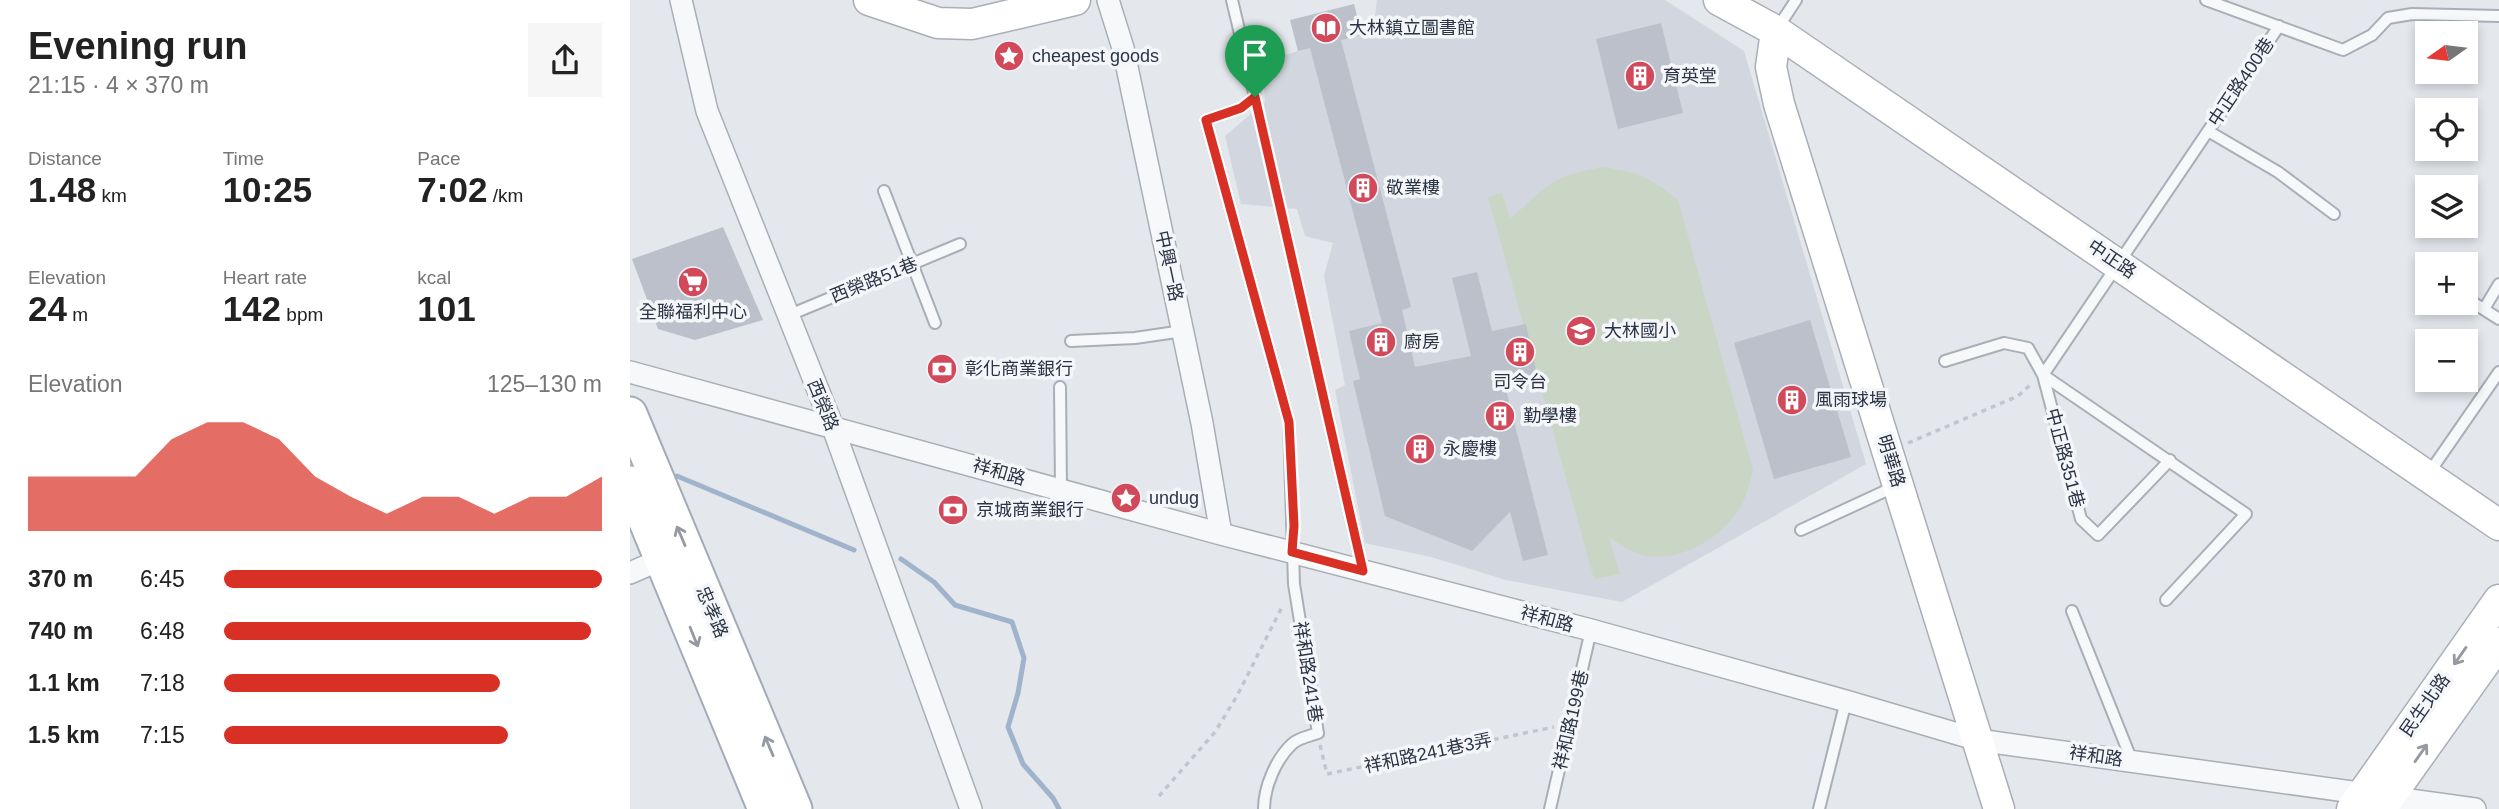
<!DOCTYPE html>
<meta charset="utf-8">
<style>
body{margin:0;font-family:Arial,"Noto Sans TC",sans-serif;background:#f6f6f6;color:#222;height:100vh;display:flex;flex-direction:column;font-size:26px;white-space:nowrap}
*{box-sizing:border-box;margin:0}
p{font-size:23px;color:#767676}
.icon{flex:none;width:38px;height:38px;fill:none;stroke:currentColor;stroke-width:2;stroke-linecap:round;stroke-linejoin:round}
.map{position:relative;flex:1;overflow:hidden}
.sheet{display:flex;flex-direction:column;background:#fff;width:630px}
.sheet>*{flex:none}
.needle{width:46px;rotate:256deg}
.controls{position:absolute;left:1785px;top:21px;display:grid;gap:14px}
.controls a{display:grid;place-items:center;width:63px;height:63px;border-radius:0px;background:#fff;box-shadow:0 4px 10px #0003;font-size:35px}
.pin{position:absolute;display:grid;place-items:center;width:60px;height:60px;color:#fff;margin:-72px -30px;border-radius:50% 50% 50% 0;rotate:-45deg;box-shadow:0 0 7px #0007}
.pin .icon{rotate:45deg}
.round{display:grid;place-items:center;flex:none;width:74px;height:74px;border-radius:0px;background:#f6f6f6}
.summary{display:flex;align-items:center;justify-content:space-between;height:119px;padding:0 28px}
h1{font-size:38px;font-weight:700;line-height:52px}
.metrics{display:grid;grid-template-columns:repeat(3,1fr);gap:10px;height:119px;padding:7px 28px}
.metrics div{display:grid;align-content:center}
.metrics b{font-size:35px;font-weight:700}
.metrics small{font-size:19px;font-weight:400}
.metrics p{font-size:19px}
.chart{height:196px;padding:14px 28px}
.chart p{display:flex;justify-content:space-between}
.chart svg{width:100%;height:126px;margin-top:7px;fill:#d93025;opacity:.7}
ul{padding:0 28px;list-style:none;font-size:23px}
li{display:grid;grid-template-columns:112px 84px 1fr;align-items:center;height:52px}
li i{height:18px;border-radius:9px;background:#d93025}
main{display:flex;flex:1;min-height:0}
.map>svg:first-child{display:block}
</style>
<main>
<section class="sheet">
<div class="summary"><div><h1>Evening run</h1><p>21:15 · 4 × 370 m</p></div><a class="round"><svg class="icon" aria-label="share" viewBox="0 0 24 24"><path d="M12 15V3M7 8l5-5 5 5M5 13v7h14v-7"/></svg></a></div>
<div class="metrics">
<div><p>Distance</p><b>1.48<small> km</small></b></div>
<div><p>Time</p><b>10:25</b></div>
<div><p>Pace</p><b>7:02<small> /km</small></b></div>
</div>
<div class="metrics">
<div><p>Elevation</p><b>24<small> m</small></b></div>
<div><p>Heart rate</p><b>142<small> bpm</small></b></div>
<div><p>kcal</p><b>101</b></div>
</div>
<div class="chart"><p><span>Elevation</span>125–130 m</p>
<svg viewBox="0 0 160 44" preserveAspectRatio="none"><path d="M0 44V25L10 25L20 25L30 25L40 12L50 6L60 6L70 12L80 25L90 32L100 38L110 32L120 32L130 38L140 32L150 32L160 25V44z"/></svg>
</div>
<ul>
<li><b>370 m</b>6:45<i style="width:100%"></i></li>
<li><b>740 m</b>6:48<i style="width:97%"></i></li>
<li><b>1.1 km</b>7:18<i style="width:73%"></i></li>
<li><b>1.5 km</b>7:15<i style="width:75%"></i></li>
</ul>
</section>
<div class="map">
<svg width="1869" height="809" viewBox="0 0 1869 809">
<rect width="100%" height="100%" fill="#e4e7ec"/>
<path fill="#d2d6de" d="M747,0H1035L1114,51L1236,464L992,602L876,580L801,557L735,543L705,390L715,385L694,276L703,243L675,236L667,209L611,204L595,136L635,102L633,63L744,24Z"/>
<path fill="#c9d6c5" d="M973,167C1008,172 1020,177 1048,200L1123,470C1120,480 1118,492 1113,502C1097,535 1055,561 1018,556C1003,554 991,545 979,537L990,574L964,579L858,197L872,193L880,218C894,208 905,195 919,185C934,174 955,171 973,167Z"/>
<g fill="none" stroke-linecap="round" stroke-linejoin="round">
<path stroke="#9fb4cc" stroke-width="5" d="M47,476L224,550
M271,559L304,582L325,605L382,622L394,658L388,693L378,727L393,764L423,798L429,809"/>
</g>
<path fill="#bbc0ca" d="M724,4L732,35L711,40L781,307L772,310L785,367L841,356L822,278L847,272L862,331L896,324L907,375L874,382L918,555L893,561L880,512L842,551L755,516L723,381L730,379L719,331L752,323L680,48L668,51L660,20Z
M1031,23L1053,113L988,129L966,39Z
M93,227L133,320L65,340L28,329L2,259Z
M1180,320L1221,457L1144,479L1104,343Z"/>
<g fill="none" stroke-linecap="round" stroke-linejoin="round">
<g stroke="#a9aeb7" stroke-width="14">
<path id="lane" d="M602,0L625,97L611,108L576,120L659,422L664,584L688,733C680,736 668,738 662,744C646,759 634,787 634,809
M1576,0L1713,50L1742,35L1758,18L1782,14L1869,16
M1147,29L1166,0
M625,97L733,571
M1578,131L1648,172L1704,214
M254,191L305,323
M1836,298L1869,319
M1854,309L1869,284
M157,316L330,244
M441,341L505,338L553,331
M1315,361L1374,343L1398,348L1413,375L1451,519L1468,535L1540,460
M430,387L431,489
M1799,473L1869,372
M1171,530L1266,486
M1536,600L1616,514L1413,375L1649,26
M1442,611L1502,761
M920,809L961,630
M1189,809L1216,701"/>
</g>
<g stroke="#a9aeb7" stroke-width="24">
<path id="street" d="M51,0L77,111L202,425L341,809
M478,0L493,48L572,423L591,534
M0,372L591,534L961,630L1216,701L1348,740L1845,809
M0,573L32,559"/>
</g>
<g stroke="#a9aeb7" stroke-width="33">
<path id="secondary" d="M239,0L308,23L342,24L445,0
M1089,0L1146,31L1869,525
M1146,31L1141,67L1149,104L1369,809
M1722,809L1869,600
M1751,809L1869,643"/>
</g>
<g stroke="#a3abb8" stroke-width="37">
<path id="primary" d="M0,414L165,809
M0,483L135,809"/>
</g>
<path stroke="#c2c5cb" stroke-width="3.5" stroke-dasharray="5 5" stroke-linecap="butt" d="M1278,443L1388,396L1400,385
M690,745L697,774L924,727
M529,796L585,732L607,696L652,607"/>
<use href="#lane" stroke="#f7f8fa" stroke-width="10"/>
<use href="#street" stroke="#f7f8fa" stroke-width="21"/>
<use href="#secondary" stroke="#fff" stroke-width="30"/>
<use href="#primary" stroke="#fff" stroke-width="33"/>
</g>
<defs><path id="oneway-shaft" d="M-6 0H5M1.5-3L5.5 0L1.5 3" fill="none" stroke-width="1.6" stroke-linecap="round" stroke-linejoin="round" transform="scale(1.75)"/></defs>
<g stroke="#959aa2">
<use href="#oneway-shaft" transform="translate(51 536) rotate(-113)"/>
<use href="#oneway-shaft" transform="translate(64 637) rotate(68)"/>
<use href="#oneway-shaft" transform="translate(1830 656) rotate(125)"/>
<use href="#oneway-shaft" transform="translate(139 746) rotate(-113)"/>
<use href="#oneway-shaft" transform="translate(1791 753) rotate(-55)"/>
</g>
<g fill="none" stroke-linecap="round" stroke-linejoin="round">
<g stroke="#fff" stroke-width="14">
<path id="route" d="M625,97L733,571L662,552L664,526L659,422L576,120L611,108Z"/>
</g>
<use href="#route" stroke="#d93025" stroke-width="9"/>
</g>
<defs>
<g id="library-disc" transform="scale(1.575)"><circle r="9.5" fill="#d1495b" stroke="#f4f6f9"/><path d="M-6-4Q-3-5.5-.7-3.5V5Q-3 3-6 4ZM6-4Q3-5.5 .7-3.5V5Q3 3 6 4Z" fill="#fff"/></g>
<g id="sight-disc" transform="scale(1.575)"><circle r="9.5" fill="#d1495b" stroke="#f4f6f9"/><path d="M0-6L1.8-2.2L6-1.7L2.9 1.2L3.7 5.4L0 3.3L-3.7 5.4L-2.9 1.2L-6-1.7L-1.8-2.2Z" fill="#fff"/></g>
<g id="building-disc" transform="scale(1.575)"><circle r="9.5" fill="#d1495b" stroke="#f4f6f9"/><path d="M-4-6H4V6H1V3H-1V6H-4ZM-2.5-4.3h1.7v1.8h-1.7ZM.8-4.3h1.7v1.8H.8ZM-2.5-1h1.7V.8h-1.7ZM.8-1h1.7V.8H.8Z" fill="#fff"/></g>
<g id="supermarket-disc" transform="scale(1.575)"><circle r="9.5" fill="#d1495b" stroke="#f4f6f9"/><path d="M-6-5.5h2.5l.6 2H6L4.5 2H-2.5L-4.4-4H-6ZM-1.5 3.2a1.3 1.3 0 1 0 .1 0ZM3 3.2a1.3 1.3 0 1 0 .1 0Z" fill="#fff"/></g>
<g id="school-disc" transform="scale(1.575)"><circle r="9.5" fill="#d1495b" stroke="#f4f6f9"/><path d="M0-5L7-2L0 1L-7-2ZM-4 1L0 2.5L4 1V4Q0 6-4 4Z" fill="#fff"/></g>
<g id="bank-disc" transform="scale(1.575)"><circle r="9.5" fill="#d1495b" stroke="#f4f6f9"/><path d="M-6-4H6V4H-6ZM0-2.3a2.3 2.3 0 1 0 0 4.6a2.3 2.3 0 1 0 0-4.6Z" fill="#fff"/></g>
</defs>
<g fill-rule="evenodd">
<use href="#library-disc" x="696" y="28"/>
<use href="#sight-disc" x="379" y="56"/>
<use href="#building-disc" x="1010" y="76"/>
<use href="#building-disc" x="733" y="188"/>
<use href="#supermarket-disc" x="63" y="282"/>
<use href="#school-disc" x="951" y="331"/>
<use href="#building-disc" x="751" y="342"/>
<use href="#building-disc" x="890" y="352"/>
<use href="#bank-disc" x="312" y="369"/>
<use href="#building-disc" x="1162" y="400"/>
<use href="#building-disc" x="870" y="416"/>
<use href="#building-disc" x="790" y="449"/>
<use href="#sight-disc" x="496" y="498"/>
<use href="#bank-disc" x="323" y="510"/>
</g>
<g text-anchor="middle" stroke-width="7" stroke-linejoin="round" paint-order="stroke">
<g font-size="18" fill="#2b3445" stroke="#f4f6f9" text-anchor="start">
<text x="719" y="34">大林鎮立圖書館</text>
<text x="402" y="62">cheapest goods</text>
<text x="1033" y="82">育英堂</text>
<text x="756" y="194">敬業樓</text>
<text x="63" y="318" text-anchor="middle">全聯福利中心</text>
<text x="974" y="337">大林國小</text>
<text x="774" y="348">廚房</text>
<text x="335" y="375">彰化商業銀行</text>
<text x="890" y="388" text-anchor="middle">司令台</text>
<text x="1185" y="406">風雨球場</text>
<text x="893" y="422">勤學樓</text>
<text x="813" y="455">永慶樓</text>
<text x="519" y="504">undug</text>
<text x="346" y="516">京城商業銀行</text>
</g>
<g font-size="18" fill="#2b3445" stroke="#f4f6f9">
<text transform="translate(1611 82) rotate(-56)" y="6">中正路400巷</text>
<text transform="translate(1482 259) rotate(34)" y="6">中正路</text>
<text transform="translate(539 266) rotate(78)" y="6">中興一路</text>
<text transform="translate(244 280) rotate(-22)" y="6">西榮路51巷</text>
<text transform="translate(193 405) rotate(68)" y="6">西榮路</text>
<text transform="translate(1435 458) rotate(75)" y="6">中正路351巷</text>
<text transform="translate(1261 461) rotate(73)" y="6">明華路</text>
<text transform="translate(369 472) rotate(16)" y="6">祥和路</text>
<text transform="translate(82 612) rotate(67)" y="6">忠孝路</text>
<text transform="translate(917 619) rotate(15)" y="6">祥和路</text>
<text transform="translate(678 672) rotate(81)" y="6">祥和路241巷</text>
<text transform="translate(1795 705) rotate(-55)" y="6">民生北路</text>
<text transform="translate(941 720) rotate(-77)" y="6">祥和路199巷</text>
<text transform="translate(798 753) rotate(-12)" y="6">祥和路241巷3弄</text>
<text transform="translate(1466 756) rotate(8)" y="6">祥和路</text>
</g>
</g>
</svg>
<div class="controls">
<a><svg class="needle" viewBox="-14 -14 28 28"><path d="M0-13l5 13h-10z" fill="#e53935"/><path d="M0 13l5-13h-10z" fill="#767676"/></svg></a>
<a><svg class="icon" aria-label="locate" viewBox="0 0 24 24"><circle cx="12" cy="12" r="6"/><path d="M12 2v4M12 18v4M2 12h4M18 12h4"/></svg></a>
<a><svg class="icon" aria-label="layers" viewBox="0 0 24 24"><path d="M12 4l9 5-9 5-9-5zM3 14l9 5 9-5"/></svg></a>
<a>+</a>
<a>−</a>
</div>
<div class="pin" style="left:625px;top:97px;background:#1e9e55"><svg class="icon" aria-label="arrive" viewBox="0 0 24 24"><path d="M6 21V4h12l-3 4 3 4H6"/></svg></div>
</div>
</main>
